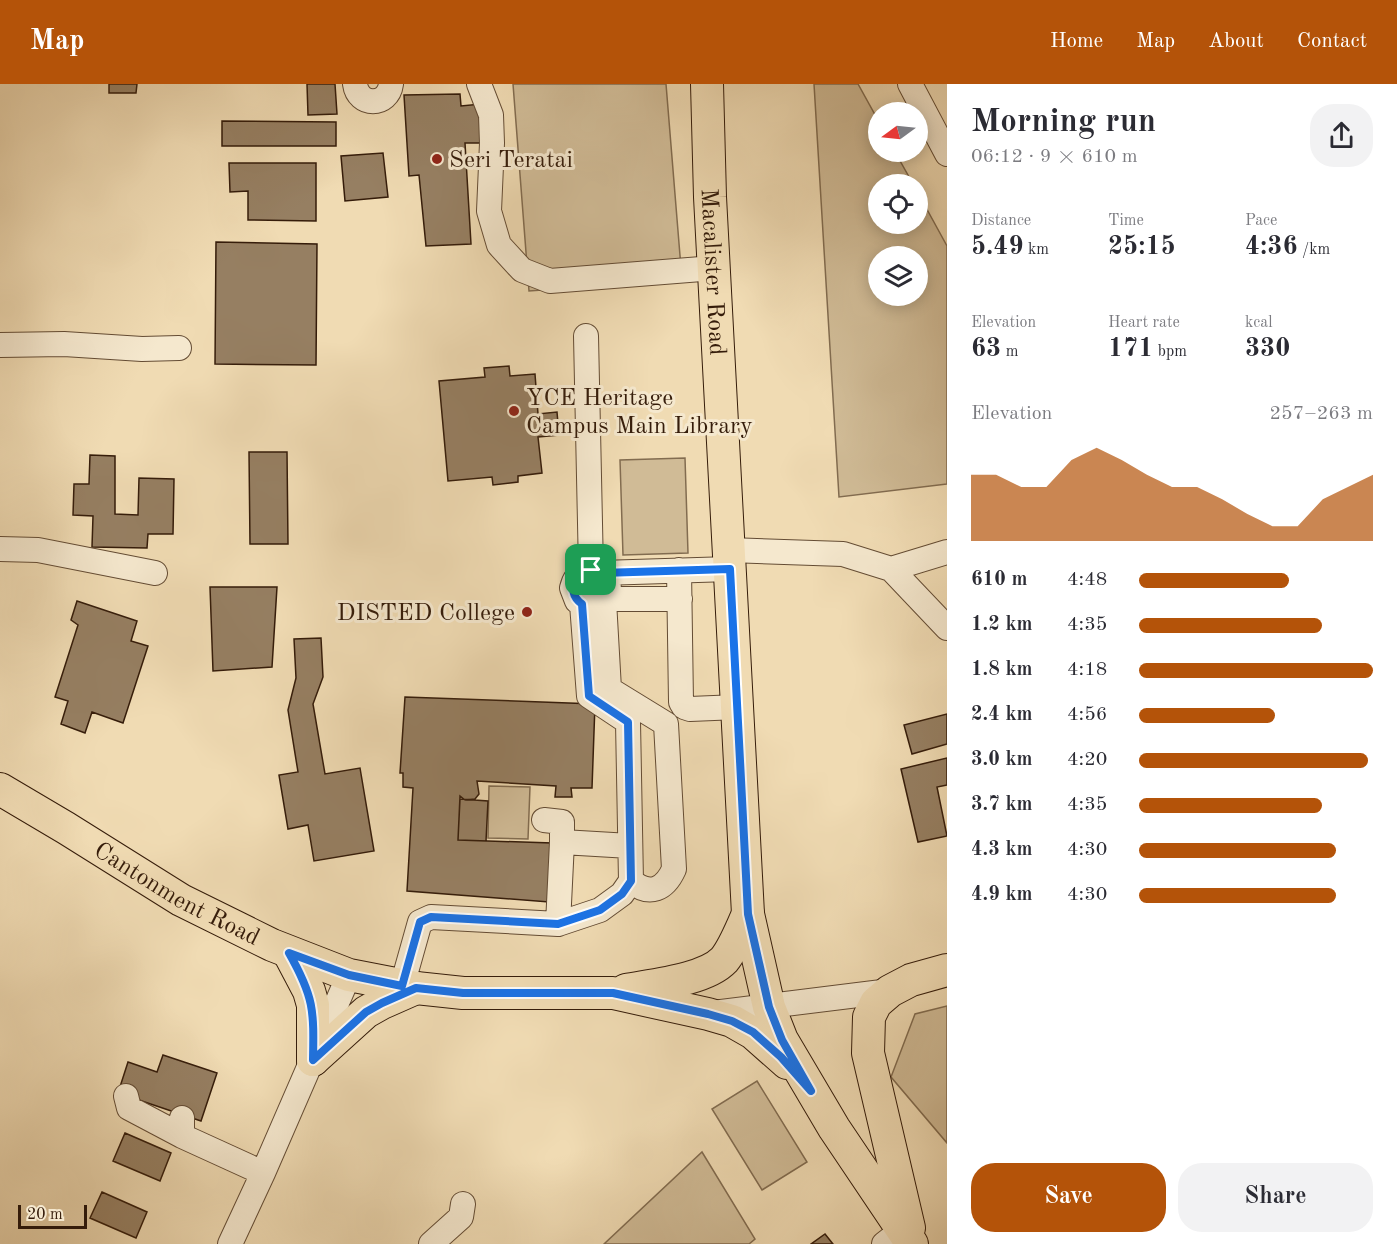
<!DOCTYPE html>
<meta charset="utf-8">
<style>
body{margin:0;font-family:"Old Standard TT",serif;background:#f2f2f3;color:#2b2b33;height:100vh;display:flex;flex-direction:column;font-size:22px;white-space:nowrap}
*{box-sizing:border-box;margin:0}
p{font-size:20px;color:#7c7c81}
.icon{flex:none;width:33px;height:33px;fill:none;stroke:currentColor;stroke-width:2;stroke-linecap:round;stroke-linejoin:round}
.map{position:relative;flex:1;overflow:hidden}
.panel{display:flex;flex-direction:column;background:#fff;width:450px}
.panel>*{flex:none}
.needle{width:39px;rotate:255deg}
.tools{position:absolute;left:868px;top:18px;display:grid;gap:12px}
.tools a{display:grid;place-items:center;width:60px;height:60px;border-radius:50%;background:#fff;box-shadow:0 3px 15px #0003;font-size:30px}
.scale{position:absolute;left:18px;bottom:15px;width:69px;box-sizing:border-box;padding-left:6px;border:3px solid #351c0a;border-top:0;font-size:16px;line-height:21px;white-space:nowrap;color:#351c0a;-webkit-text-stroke:4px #f5e8ce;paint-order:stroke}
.pin{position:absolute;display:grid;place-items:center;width:51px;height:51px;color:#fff;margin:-26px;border-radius:12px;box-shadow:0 3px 9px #0006}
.round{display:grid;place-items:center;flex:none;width:63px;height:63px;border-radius:24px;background:#f2f2f3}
.summary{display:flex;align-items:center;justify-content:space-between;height:102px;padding:0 24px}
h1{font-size:33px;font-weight:700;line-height:45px}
.stats{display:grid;grid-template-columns:repeat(3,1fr);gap:9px;height:102px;padding:6px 24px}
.stats div{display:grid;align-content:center}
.stats b{font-size:26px;font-weight:700}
.stats small{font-size:16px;font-weight:400}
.stats p{font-size:16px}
.chart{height:168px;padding:12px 24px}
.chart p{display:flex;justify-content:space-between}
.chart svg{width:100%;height:108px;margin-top:6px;fill:#b45309;opacity:.7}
.primary-button{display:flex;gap:12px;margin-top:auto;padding:12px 24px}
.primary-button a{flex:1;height:69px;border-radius:24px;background:#b45309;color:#fff;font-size:24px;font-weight:700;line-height:69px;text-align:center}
.primary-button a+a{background:#f2f2f3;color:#2b2b33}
ul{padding:0 24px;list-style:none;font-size:20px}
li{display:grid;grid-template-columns:96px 72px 1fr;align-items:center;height:45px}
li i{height:15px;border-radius:8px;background:#b45309}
header{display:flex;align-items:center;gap:36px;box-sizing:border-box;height:84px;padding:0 30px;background:#b45309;color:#fff}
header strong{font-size:28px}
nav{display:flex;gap:33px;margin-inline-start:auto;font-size:21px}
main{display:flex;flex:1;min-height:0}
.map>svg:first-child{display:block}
</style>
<header>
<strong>Map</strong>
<nav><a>Home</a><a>Map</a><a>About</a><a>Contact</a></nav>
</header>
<main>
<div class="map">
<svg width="947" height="1160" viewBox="0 0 947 1160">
<rect width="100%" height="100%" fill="#f0dbb3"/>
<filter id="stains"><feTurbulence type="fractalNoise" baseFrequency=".00333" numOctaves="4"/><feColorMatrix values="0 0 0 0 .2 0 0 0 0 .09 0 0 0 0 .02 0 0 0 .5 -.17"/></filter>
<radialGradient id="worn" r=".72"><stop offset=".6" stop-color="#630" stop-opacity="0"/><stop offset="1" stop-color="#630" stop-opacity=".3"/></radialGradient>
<path fill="#d0bb96" stroke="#826c50" stroke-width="1.5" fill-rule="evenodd" d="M513,0H666L682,196L529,207Z
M814,0H858L879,38V68H895L913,100H879V140H918V109L947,162V400L839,413ZM879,172H918V212H879Z
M685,374L688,469L623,471L620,376Z
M489,702L530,703L528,755L488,754Z
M947,922V1059L891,993L915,930Z
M757,997L807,1078L762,1106L712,1025Z
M702,1068L755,1155L749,1160H604Z"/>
<path fill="#967f62" stroke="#351c0a" stroke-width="1.5" d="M109,0H137L136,9H109Z
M307,0H335L337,30L308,31Z
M460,10L461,22L481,20L484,59H465L471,160L426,162L419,91L409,92L404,11Z
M222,37L336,38V62H222Z
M383,69L388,113L345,117L341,72Z
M229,79H316V137L248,136V107L230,108Z
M216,158L317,160L316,281L215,280Z
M509,282L510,292L535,290L538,330L557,328L559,351L538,353L542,389L518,392V398L493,401L492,393L448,397L439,297L485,293L484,284Z
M249,368H287L288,460H250Z
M90,371L115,372V430L138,431L139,394L174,395L173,450H148L147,464L92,463L93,432L73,431L74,400H89Z
M210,503H277L272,583L213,587Z
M77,517L137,537L131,557L148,562L123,639L92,628L85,649L61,640L68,617L55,613L78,541L71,536Z
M321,554L323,593L313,620L325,690L360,684L374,767L314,777L308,741L288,745L279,691L298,688L288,626L296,594L294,555Z
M405,613L595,620L592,704H571L572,713H555L556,702L477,697L479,710L475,715L465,716L460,712L458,756L552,759L549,818L407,807L413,704L403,703V689H400Z
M947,630V660L912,670L904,641Z
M947,674V701L937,703L947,752L918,758L901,685Z
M460,715L488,717L486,757L458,756Z
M163,971L217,989L201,1037L118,1009L128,978L157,988Z
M125,1049L171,1069L160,1097L113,1077Z
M102,1108L147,1128L136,1154L90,1134Z
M825,1150L833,1160H811Z"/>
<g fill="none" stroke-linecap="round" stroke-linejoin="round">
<g stroke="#644c34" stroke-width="26">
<path id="minor" d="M355,0C358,23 388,23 391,0
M479,0L491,31L492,59L489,127L499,161L522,186L550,197L714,184
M910,0L947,70
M586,252L591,486
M0,261L64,260L142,265L179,264
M0,465L38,466L155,489
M729,466L843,470L891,485L947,544
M891,485L947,468
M679,486L681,618L684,623L690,625L738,623
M601,489L730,485
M605,515H680
M582,520L589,612L628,638L631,797C650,813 665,805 674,785L666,640L609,605L604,517C623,491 580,470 572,504L577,517C586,524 595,524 604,517
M544,736L562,738V758L630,762
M558,840L562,758
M402,902L420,838L431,833L558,840L600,826L622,810L631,797
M713,929L890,907
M126,1012L129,1024L182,1052
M182,1034V1052L263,1089
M230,1160L263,1089L349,891
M431,1160L461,1133L463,1120
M884,1160L902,1146"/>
</g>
<g stroke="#351c0a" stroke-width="34">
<g id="major">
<path id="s1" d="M707,0L710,113L748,830L769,923L782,956L834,1044L912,1160"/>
<path id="s2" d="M0,705L66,744L181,816L272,861L349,891L416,904L463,909H613L708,930L732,937L753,949L787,979"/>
<path d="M289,869L309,907L313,921V976"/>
<path d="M626,906C652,901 705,896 724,876C734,864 741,845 748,830"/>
<path d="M313,976L366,928L382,919L416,904"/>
<path d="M909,1144L868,969L869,933L876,919L890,907L911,896L947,886"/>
</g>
</g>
<use href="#minor" stroke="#f5e8ce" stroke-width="24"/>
<use href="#major" stroke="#f0dbb3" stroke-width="32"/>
</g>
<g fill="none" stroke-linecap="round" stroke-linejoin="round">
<g stroke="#fff" stroke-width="12">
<path id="route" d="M730,485L748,830L769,923L782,956L811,1007L781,973L753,948L732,937L708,930L613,909H463L416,904L382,919L366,928L313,976C314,926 314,913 289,869L349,891L402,902L420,838L431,833L558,840L600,826L622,810L631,797L628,638L589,612L582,520C562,506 579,478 601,489Z"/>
</g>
<use href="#route" stroke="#1a73e8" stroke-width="8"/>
</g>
<g fill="#8f2418" stroke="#f5e8ce" stroke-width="2">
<circle cx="437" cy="75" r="6"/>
<circle cx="514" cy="327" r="6"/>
<circle cx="527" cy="528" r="6"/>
</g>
<g text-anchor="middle" stroke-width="6" stroke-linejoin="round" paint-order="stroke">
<g font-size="24" fill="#351c0a" stroke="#f5e8ce" text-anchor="start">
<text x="449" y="83">Seri Teratai</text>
<text x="526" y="321">YCE Heritage<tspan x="526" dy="28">Campus Main Library</tspan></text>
<text x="515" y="536" text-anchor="end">DISTED College</text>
</g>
<g font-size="24" fill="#351c0a" stroke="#f5e8ce">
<text dy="8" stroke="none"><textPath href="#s1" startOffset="188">Macalister Road</textPath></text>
<text dy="8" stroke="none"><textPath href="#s2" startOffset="206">Cantonment Road</textPath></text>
</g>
</g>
<rect width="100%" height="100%" filter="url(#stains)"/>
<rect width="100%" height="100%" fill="url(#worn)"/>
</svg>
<div class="tools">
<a><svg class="needle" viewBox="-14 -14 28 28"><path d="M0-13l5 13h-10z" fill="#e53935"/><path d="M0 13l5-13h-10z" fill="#7c7c81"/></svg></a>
<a><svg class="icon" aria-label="locate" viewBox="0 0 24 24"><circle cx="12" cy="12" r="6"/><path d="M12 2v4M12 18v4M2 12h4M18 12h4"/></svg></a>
<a><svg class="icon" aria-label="layers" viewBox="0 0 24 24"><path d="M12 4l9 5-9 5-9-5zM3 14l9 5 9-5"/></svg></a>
</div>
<div class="scale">20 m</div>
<div class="pin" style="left:591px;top:486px;background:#1e9e55"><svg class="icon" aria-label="arrive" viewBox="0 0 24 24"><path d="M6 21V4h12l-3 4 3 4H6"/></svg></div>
</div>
<section class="panel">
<div class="summary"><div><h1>Morning run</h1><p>06:12 · 9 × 610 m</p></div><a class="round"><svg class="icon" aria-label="share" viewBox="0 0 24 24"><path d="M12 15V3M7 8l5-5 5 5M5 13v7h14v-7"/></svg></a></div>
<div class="stats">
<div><p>Distance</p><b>5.49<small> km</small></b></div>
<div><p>Time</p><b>25:15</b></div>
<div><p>Pace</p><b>4:36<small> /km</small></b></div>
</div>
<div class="stats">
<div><p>Elevation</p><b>63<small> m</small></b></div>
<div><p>Heart rate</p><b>171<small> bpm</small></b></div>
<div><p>kcal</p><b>330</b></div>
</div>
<div class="chart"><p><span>Elevation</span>257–263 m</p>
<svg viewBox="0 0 160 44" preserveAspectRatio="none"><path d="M0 44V17L10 17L20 22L30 22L40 11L50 6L60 11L70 17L80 22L90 22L100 27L110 33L120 38L130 38L140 27L150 22L160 17V44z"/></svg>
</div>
<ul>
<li><b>610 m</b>4:48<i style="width:64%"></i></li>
<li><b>1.2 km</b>4:35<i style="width:78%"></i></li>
<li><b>1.8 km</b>4:18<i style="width:100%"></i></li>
<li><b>2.4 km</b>4:56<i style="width:58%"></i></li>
<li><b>3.0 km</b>4:20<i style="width:98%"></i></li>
<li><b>3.7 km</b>4:35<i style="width:78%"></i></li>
<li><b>4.3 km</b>4:30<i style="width:84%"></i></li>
<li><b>4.9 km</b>4:30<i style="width:84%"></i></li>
</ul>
<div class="primary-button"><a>Save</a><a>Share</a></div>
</section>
</main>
